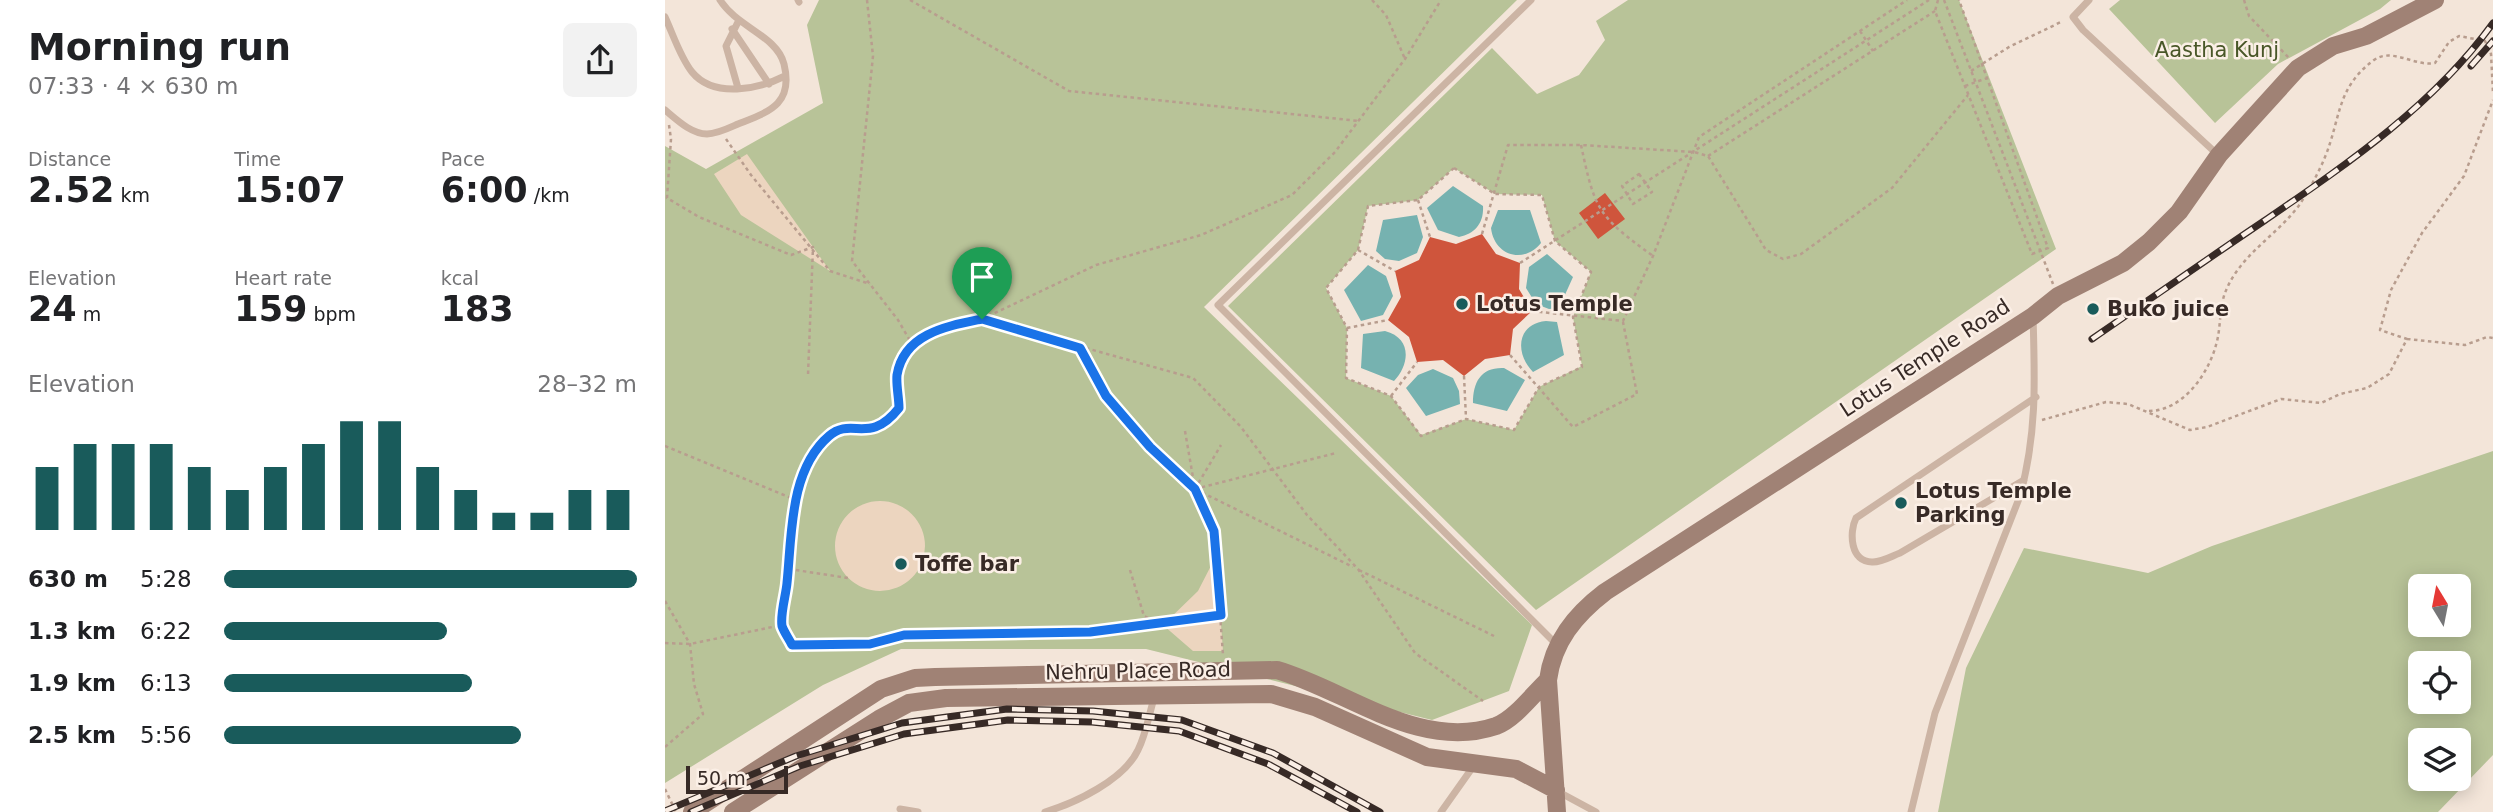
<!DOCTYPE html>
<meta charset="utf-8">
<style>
body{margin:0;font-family:"DejaVu Sans",sans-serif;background:#f2f2f2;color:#202124;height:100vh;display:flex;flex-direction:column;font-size:26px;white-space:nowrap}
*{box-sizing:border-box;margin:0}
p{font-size:23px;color:#757577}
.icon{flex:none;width:38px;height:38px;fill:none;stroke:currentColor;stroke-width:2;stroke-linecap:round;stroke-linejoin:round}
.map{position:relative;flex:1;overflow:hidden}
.drawer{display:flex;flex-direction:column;background:#fff;width:665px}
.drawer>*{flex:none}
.needle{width:46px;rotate:350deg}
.tools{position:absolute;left:1743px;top:574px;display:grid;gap:14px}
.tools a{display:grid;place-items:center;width:63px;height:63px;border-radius:10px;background:#fff;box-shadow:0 4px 18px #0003;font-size:35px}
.scale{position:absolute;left:21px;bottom:18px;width:102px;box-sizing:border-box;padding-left:7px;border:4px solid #372a26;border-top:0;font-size:19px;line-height:24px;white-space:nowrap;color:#372a26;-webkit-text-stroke:5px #fbefe6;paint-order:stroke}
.pin{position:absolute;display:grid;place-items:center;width:60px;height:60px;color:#fff;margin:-72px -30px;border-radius:50% 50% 50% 0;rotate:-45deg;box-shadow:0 0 7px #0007}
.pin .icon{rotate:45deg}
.round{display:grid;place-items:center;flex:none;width:74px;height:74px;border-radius:10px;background:#f2f2f2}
.overview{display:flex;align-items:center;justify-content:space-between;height:119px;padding:0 28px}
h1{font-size:38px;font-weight:800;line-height:52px}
.figures{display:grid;grid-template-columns:repeat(3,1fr);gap:10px;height:119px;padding:7px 28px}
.figures div{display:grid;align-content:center}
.figures b{font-size:35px;font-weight:800}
.figures small{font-size:19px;font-weight:400}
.figures p{font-size:19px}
.chart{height:196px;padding:14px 28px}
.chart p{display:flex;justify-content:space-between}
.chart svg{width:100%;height:126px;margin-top:7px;stroke:#195b5b;stroke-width:6}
ul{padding:0 28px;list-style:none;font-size:23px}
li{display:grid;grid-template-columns:112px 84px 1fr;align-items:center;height:52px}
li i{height:18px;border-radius:9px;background:#195b5b}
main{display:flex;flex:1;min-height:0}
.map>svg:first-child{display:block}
</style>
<main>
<section class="drawer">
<div class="overview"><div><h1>Morning run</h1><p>07:33 · 4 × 630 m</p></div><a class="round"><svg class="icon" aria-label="share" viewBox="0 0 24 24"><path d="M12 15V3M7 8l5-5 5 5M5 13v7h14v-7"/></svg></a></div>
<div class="figures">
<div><p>Distance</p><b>2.52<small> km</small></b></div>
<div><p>Time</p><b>15:07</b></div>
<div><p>Pace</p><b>6:00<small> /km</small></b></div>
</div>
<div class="figures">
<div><p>Elevation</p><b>24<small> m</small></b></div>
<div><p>Heart rate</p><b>159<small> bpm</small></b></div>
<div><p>kcal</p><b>183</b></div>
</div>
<div class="chart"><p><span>Elevation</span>28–32 m</p>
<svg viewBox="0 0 160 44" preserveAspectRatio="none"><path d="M5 44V22M15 44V14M25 44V14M35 44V14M45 44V22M55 44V30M65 44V22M75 44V14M85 44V6M95 44V6M105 44V22M115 44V30M125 44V38M135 44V38M145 44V30M155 44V30"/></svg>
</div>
<ul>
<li><b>630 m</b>5:28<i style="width:100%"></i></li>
<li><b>1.3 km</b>6:22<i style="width:54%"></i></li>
<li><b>1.9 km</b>6:13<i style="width:60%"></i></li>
<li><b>2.5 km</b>5:56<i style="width:72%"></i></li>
</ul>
</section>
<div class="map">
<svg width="1828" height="812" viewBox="0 0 1828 812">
<rect width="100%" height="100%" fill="#f3e5d9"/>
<path fill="#b8c398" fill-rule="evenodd" d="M154,0H852L539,307L867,625L844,691L767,720L481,649H236L158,685L0,783V146L41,169L158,103L142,25Z
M963,0H1294L1391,249L871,610L563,306L827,48L872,94L914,75L940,40L931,21ZM789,168L830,194L877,195L890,241L926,272L908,317L917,366L874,387L849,430L801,419L756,435L726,396L681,378L682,328L661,288L693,250L703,206L753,200Z
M1455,0H1726L1715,9L1613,64L1550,123L1444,9Z
M1828,451V755L1773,812H1273L1301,668L1359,548L1483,573L1547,546ZM1794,586V625H1755V586ZM1794,663V702H1755V663ZM1794,740V779H1755V740Z"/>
<path fill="#ecd5bf" d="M82,154L148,247L165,271L76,215L49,174Z
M170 546a45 45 0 1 1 90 0a45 45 0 1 1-90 0Z
M551,556L558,651H528L498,625L533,591Z"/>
<path fill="#76b2b0" d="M788,186L818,206C819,223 810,234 794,237L773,230L762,208Z
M833,210H865L876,243C858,265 829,255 826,228Z
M752,215L758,237L752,253L734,261L720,259L711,251L718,220Z
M882,254L908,277L894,308L884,309L871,304L861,288L864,267Z
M703,265L721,276L728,296L718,315L696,321L679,290Z
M881,321L892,322L899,355L868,372C850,354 851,324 881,321Z
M720,331C747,338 745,364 729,381L696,368L698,334Z
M839,368L860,380L842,411L808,403C808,382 816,367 839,368Z
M768,369L788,378L794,391L795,404L761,416L741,388L753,375Z"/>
<path fill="#cf553c" d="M940,193L960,219L933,239L914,213Z
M817,234L831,254L855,263L854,289L867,311L848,329L845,355L820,359L799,376L778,360L752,362L744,337L723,320L736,297L730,271L754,260L765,237L791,244Z"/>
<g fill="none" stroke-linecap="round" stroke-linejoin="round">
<path stroke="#b89d8e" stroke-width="2.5" stroke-dasharray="3.5 3.5" stroke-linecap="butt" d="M202,0L208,56L187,261L233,320L247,344
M245,0L404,91L694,121
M707,0L721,15L740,59
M1273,0L1270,11L1367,254L1383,248L1294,0
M1279,0L1388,284
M1579,0L1584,16L1624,58
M1195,31L1208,51
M1306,71L1344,47L1398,21
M1300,86L1322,78
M4,125L6,139L2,198L34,217L126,255L148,247L143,375
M61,139L86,175L165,271L205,284
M916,145C930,211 933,216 988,256
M1043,156L1270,11
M789,168L830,194L877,195L890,241L926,272L908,317L917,367L874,387L849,430L801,419L756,436L726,396L681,378L682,328L661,288L693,250L703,206L753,200Z
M974,174L987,192L968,204L957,186Z
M753,200L765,237
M817,234L843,145H916L1029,152L1043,156L1101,250L1118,259L1136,254L1227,188L1303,95
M693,250L730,271
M855,263L1264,0
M867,311L958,321L988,256L1034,137L1242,0
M317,319L431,265L536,235L627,195L670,152L740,59L776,0
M682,328L723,320
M1742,339L1800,345L1822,337L1828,338
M416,350L441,396L486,447L530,489L688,567
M845,355L908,427L972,394L958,322
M799,376L801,418
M726,396L752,362
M1484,411C1517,411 1543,375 1551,345C1556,329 1554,309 1560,293C1574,255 1613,235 1635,204C1644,190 1654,172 1660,157C1676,118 1671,88 1709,60C1727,47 1750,67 1770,63L1784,42L1794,36L1820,41L1826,54L1828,93
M1377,420L1441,402L1463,404L1525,430L1542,427L1616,399L1656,403L1675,394L1702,388L1724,374L1742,339L1715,330L1726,290L1757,233L1799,176L1828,100
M520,431L530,489L549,531L558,655
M0,446L131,500C136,478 146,451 164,436C176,426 199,429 213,429L234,408L232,374L247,344L274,327L317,319L528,378L576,427L642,515L693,569L750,653L818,701
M530,489L671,453
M530,489L556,445
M124,569L183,578
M465,570L479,616L498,625L555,615
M694,570L829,636
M0,601L25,644L29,684L38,714L0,747
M117,625L127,645L205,644L239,635L425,632L498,625
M0,643L25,644L117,625L131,500
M0,789L11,812"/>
<path stroke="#ccb4a4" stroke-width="7" d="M133,0L134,2
M866,0L553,305L891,644
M1424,0L1408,17L1418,30L1553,155
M0,17C8,34 15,57 27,72C49,99 94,89 120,76
M73,22L61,46L73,88
M67,29L104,84
M0,110C11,119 26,134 42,134C52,134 64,128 73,124C103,112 129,105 119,64C112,36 72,27 55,0
M1359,480L1235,553C1227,556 1217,562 1208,562C1185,563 1184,532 1191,518L1371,397
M892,791L931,812
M235,809L253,812
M380,812C410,803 459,780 473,750C481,734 484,715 489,698
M776,812L810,764
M1246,812L1270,713L1355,496C1372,433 1370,381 1368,316"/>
<path stroke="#a08275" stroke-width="18" d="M27,812L216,689L250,678L270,677L612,670C681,690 755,752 831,726C850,719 868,694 883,680
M68,812L214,719L244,703L281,698L606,694L650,707L762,757L851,769L891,790
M892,812L883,680C888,642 910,615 940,592L1368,316L1393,296L1458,263L1484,242L1514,212L1554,155L1633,68L1668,46L1701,36L1770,0"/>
<g stroke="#372a26" stroke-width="7">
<path id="rail" d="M1806,66L1828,41
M1427,339C1484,300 1541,260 1599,221C1682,164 1768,106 1828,23
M0,811L131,756L237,723L342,709L428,711L517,720L608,753L715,812
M26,812L135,766L239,734L343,720L427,722L514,731L603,764L692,812"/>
</g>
<use href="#rail" stroke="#fbefe6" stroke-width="4.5" stroke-dasharray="13" stroke-linecap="butt"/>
</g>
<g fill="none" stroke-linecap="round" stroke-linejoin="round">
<g stroke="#fff" stroke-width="14">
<path id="route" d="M317,319L415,348L441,396L485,447L530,489L549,531L556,615L425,632L239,635L205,644L127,645C124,639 119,632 117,626C115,614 121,595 122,583C127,536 124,470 164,436C187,416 204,446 234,408C234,398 231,385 232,375C239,333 283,326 317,319Z"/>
</g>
<use href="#route" stroke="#1a73e8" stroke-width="9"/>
</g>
<g fill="#195b5b" stroke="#fbefe6" stroke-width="2.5">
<circle cx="797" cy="304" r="7"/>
<circle cx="1428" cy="309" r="7"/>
<circle cx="1236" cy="503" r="7"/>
<circle cx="236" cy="564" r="7"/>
</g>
<g text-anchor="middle" stroke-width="5" stroke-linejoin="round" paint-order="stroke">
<g font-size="21" fill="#495728" stroke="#fbefe6">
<text x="1552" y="57">Aastha Kunj</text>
</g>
<g font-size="21" font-weight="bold" fill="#372a26" stroke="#fbefe6" text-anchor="start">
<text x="811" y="311">Lotus Temple</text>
<text x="1442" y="316">Buko juice</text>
<text x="1250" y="498">Lotus Temple<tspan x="1250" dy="24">Parking</tspan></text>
<text x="250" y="571">Toffe bar</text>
</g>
<g font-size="21" fill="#372a26" stroke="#fbefe6">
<text transform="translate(1260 358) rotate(-33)" y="7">Lotus Temple Road</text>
<text transform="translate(473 671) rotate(-1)" y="7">Nehru Place Road</text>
</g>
</g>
</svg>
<div class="tools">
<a><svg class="needle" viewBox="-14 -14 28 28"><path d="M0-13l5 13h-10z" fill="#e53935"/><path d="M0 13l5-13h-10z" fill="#757577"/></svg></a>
<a><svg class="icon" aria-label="locate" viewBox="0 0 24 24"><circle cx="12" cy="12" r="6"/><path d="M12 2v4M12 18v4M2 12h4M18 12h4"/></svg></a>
<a><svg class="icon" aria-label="layers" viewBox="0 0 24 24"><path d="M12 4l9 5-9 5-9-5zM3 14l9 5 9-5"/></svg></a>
</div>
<div class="scale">50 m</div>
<div class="pin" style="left:317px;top:319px;background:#1e9e55"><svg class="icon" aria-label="arrive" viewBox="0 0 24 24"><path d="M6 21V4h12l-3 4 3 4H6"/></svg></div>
</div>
</main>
